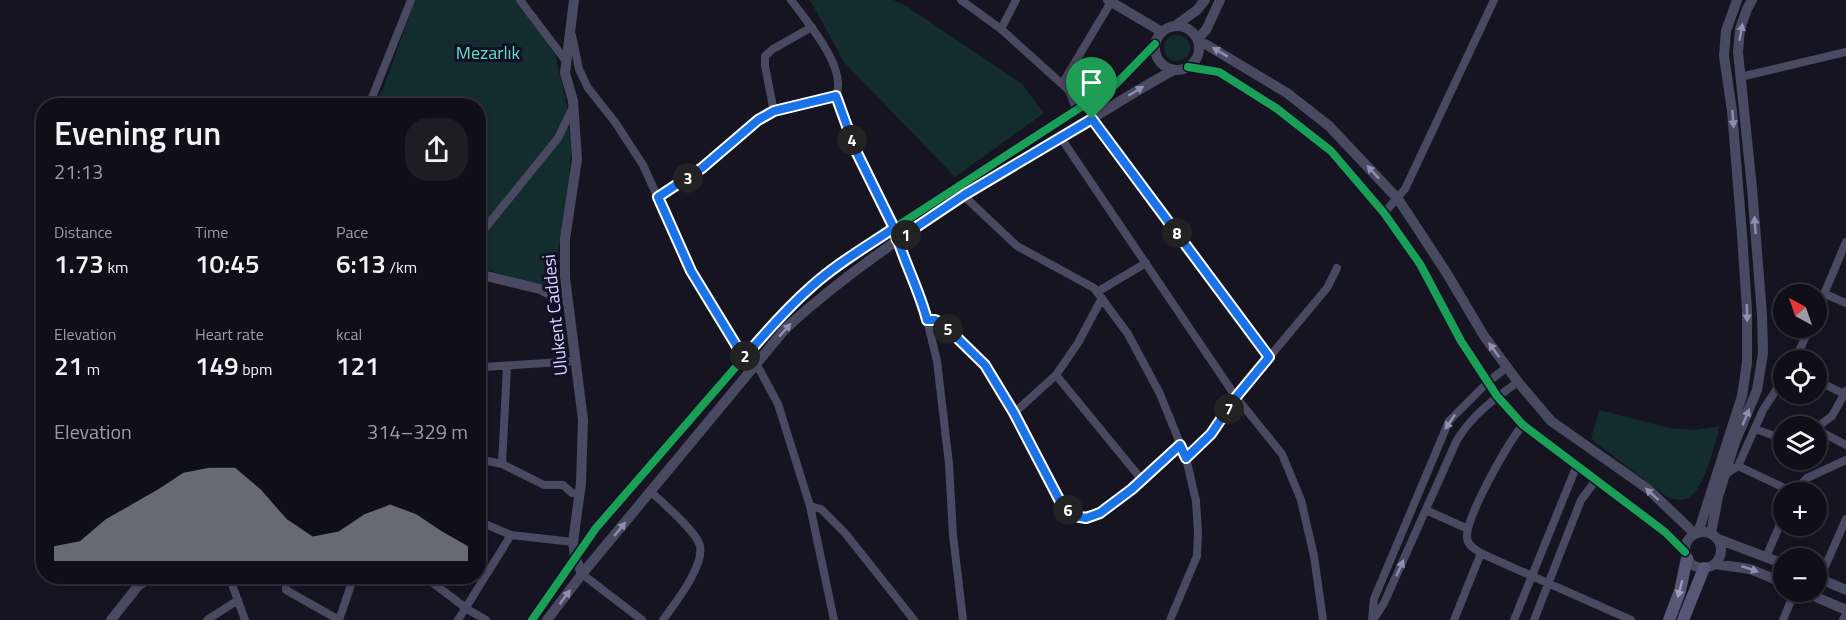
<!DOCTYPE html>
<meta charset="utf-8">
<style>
body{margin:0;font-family:"Titillium Web",sans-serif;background:#1e1d26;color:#f1f3f6;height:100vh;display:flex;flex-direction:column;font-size:22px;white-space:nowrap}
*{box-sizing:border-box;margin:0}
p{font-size:20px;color:#9c9ca2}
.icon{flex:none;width:33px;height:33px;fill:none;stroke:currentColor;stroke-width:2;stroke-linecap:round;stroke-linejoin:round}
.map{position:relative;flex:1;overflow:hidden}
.side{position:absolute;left:36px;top:98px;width:450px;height:486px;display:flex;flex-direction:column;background:#100f19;border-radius:24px;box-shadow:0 3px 9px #0003,0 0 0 2px #302f38}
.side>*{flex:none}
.needle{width:39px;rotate:320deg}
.buttons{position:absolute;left:1773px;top:284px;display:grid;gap:12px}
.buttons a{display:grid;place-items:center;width:54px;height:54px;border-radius:50%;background:#100f19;box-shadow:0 3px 9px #0003,0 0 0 2px #302f38;font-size:30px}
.pin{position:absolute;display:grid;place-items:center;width:51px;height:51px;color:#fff;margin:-62px -26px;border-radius:50% 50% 50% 0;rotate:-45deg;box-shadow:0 0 6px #0007}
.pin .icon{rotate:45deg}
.km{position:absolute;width:30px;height:30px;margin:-15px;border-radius:50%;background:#222;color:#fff;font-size:16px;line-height:30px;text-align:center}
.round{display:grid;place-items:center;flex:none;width:63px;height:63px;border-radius:24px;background:#1e1d26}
.summary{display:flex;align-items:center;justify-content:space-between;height:102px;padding:0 18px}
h1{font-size:33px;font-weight:600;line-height:45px}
.metrics{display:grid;grid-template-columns:repeat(3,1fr);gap:9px;height:102px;padding:6px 18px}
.metrics div{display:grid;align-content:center}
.metrics b{font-size:26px;font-weight:600}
.metrics small{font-size:16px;font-weight:400}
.metrics p{font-size:16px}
.chart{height:168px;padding:12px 18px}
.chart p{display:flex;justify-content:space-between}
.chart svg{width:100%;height:108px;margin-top:6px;fill:#8c9099;opacity:.7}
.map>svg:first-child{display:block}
</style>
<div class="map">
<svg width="1846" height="620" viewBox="0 0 1846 620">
<rect width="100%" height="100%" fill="#161421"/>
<path fill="#132c2d" d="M415,0H515L524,8L555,54L567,107L571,152L566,216L558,250L557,289L479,268L478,105H372L383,89Z
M810,0H893L909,8L1022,84L1044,113L955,177L844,62Z
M1164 48a13 13 0 1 1 26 0a13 13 0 1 1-26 0Z
M1599,410L1669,428L1696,430L1720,426C1714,444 1705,492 1686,499C1679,501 1673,499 1667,497L1591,439Z"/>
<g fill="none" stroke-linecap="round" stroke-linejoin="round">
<path stroke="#4a4962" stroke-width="8" d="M520,0L566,61
M791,0C807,22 848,68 836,96L856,151L894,229L924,308L937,361L949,464L953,535L963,620
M961,0L1001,29L1062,84L1069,91L1077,111
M1001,29L1016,0
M572,35L579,69L588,88L615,122L643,165L691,271L744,358
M1740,77L1846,52
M1062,84L1111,2
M369,105L411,0
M774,112L765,66V56L773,49L812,27
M1092,119L1269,357
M1061,138L1236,397L1282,454L1301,500L1314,556L1323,620
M964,196L1017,246L1094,288L1128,334L1160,394L1186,458L1196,501L1198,532L1197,556L1170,620
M658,197L702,168L758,120L774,112L836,96
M1384,213L1405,189L1494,0
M478,237L558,138L573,107
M1097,292L1146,263
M1825,294L1846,303
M1816,313L1846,242
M927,320H935L942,323L985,365L1004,394L1061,503C1068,510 1074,517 1084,517C1108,518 1161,462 1180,445
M1795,360L1810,327
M757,365L778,404L810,506L834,620
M484,367L576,361
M1056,375L1142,480
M1816,380L1846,395
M478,399L484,367L481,324L482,275
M1014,413L1056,375L1078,343L1102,298
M1523,425C1509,441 1465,518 1467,538C1468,547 1479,552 1487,556L1631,620
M1816,428L1832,416L1846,391
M1755,429L1784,439
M1816,429L1846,445
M1186,458L1211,434L1236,397L1327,288L1337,268
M478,459L502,464L544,485H563L572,493L579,494
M502,464L507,366
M1738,466L1793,492
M1726,474L1738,466L1763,410L1784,378
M650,491C662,502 697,532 700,546C704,567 675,603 663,620
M1793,492L1807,478L1846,460
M810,506L821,509L845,533L914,620
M1426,510L1468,529
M478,521L511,535L573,542
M1766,557L1784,515
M582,574L642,620
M229,576L245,620
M260,576L286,583
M288,576L286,583V590L339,620
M424,576L467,609L486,620
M1820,578L1846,519
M207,620L238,600
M339,620L354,576
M458,620L511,535
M1372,620L1374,599L1449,421L1488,382L1507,367
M1373,620L1384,603L1457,440C1472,415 1495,398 1518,382
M1454,620L1481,553
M1514,620L1577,465
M1534,620L1581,500L1596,480
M1783,620L1795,591
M1843,620L1846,614"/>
<path stroke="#4a4962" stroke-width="10" d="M574,0L565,73L573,101L577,159L565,239V278L583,420L581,483L573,542L575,556L582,574
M1108,0L1162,32
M1175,26L1197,10L1205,0
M1155 48a22 22 0 1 1 44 0a22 22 0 1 1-44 0Z
M1197,39L1206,30L1220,0
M1198,41L1207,45L1287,93L1329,126L1398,199L1446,272L1484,336L1518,382L1551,421L1648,489L1695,534
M1188,67L1219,72L1276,108L1331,151L1384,213L1420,264L1461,341L1497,396L1523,425L1665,532L1685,552
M478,274L540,289L568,303
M1685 550a18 18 0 1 1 36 0a18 18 0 1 1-36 0Z
M1698,533L1742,396L1747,363V310L1742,234L1732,111L1724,56L1726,31L1737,0
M1711,533L1718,497L1735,442L1757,390L1763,353L1762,315L1752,188L1738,52L1740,29L1747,9L1752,0
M1718,539L1784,564
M1715,564L1750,569L1784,583
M1816,577L1846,590
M1802,591L1846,610
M111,620L138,586L152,576
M532,620L596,528L774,323L812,286L851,256L1115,85L1155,44
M547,620L582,574L786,328C866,255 960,198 1052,143C1093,119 1132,92 1174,70"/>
<path stroke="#575674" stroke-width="12" d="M1669,620L1680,591L1687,558
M1683,620L1704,568"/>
<g stroke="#130f26" stroke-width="11">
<path id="cycleway" d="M1188,67L1219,72L1276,108L1331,151L1384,213L1420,264L1461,341L1497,396L1523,425L1665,532L1685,552
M532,620L596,528L774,323L812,286L851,256L1115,85L1155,44"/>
</g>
<use href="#cycleway" stroke="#1a9f57" stroke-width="8"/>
</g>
<defs><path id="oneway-solid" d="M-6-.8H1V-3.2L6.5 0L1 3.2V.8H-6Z" transform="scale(1.5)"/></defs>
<g fill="#928eb0">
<use href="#oneway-solid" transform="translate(1741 32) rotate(-80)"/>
<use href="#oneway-solid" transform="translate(1220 52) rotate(-149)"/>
<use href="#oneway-solid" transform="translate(1136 91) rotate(-32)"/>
<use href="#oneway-solid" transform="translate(1733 119) rotate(85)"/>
<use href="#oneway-solid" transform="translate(1373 172) rotate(-133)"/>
<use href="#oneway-solid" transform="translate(1755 225) rotate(-94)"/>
<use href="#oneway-solid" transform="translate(1747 313) rotate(89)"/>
<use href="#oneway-solid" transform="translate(785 330) rotate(-48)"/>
<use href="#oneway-solid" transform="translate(1494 350) rotate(-126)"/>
<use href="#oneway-solid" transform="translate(1746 417) rotate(-67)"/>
<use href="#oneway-solid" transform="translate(1450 422) rotate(124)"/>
<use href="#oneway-solid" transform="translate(1652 494) rotate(-138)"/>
<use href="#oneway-solid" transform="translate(620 529) rotate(-51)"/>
<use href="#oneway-solid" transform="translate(1400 568) rotate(-66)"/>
<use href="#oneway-solid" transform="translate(1750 569) rotate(19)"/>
<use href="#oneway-solid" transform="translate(565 597) rotate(-53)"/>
</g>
<use fill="#9e9bc0" href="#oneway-solid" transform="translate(1680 589) rotate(105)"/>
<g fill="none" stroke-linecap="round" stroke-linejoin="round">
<g stroke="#fff" stroke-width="12">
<path id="route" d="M1092,119L964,195L897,240L894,228C866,247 836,264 811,287C786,309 765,333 744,358L691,271L658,197L702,168L758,120L774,111L836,96L856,151L894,228C903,260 919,289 927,320H935L942,323L985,365L1014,413L1061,503L1075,516L1086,518L1100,513L1132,489L1180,445L1186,458L1211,434L1236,397L1269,357L1092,119"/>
</g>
<use href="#route" stroke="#1a73e8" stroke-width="8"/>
</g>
<g text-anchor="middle" stroke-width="6" stroke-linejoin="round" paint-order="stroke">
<g font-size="18" fill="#5fe0c0" stroke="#130f26">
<text x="488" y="59">Mezarlık</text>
</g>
<g font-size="18" fill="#d9d4ff" stroke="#130f26">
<text transform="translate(555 315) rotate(-96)" y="6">Ulukent Caddesi</text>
</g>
</g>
</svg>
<div class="buttons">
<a><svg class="needle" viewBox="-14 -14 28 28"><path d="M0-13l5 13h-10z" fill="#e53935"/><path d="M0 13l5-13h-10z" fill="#9c9ca2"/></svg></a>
<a><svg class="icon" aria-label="locate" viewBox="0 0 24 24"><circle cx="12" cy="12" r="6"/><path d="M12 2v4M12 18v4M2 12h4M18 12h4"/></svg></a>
<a><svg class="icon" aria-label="layers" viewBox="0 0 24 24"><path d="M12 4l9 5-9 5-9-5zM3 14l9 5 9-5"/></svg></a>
<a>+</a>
<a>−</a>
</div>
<div class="pin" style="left:1092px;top:119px;background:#1e9e55"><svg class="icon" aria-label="arrive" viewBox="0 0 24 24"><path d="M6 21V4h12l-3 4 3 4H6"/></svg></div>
<b class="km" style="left:906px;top:235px">1</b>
<b class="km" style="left:745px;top:356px">2</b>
<b class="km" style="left:688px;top:178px">3</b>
<b class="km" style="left:852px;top:140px">4</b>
<b class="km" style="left:948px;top:329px">5</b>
<b class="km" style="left:1068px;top:510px">6</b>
<b class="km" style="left:1229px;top:409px">7</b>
<b class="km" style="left:1177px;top:233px">8</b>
<section class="side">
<div class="summary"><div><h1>Evening run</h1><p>21:13</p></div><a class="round"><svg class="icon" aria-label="share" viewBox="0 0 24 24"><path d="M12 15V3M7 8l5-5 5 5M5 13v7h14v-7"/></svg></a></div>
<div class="metrics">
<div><p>Distance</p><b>1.73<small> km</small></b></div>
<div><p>Time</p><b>10:45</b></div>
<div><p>Pace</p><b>6:13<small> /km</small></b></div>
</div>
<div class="metrics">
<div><p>Elevation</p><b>21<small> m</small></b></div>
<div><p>Heart rate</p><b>149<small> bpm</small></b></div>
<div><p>kcal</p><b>121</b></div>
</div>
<div class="chart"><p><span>Elevation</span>314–329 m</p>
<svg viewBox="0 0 160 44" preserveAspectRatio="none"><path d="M0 44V38L10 36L20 27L30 21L40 15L50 8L60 6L70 6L80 15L90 27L100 34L110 32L120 25L130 21L140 25L150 32L160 38V44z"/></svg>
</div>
</section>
</div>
